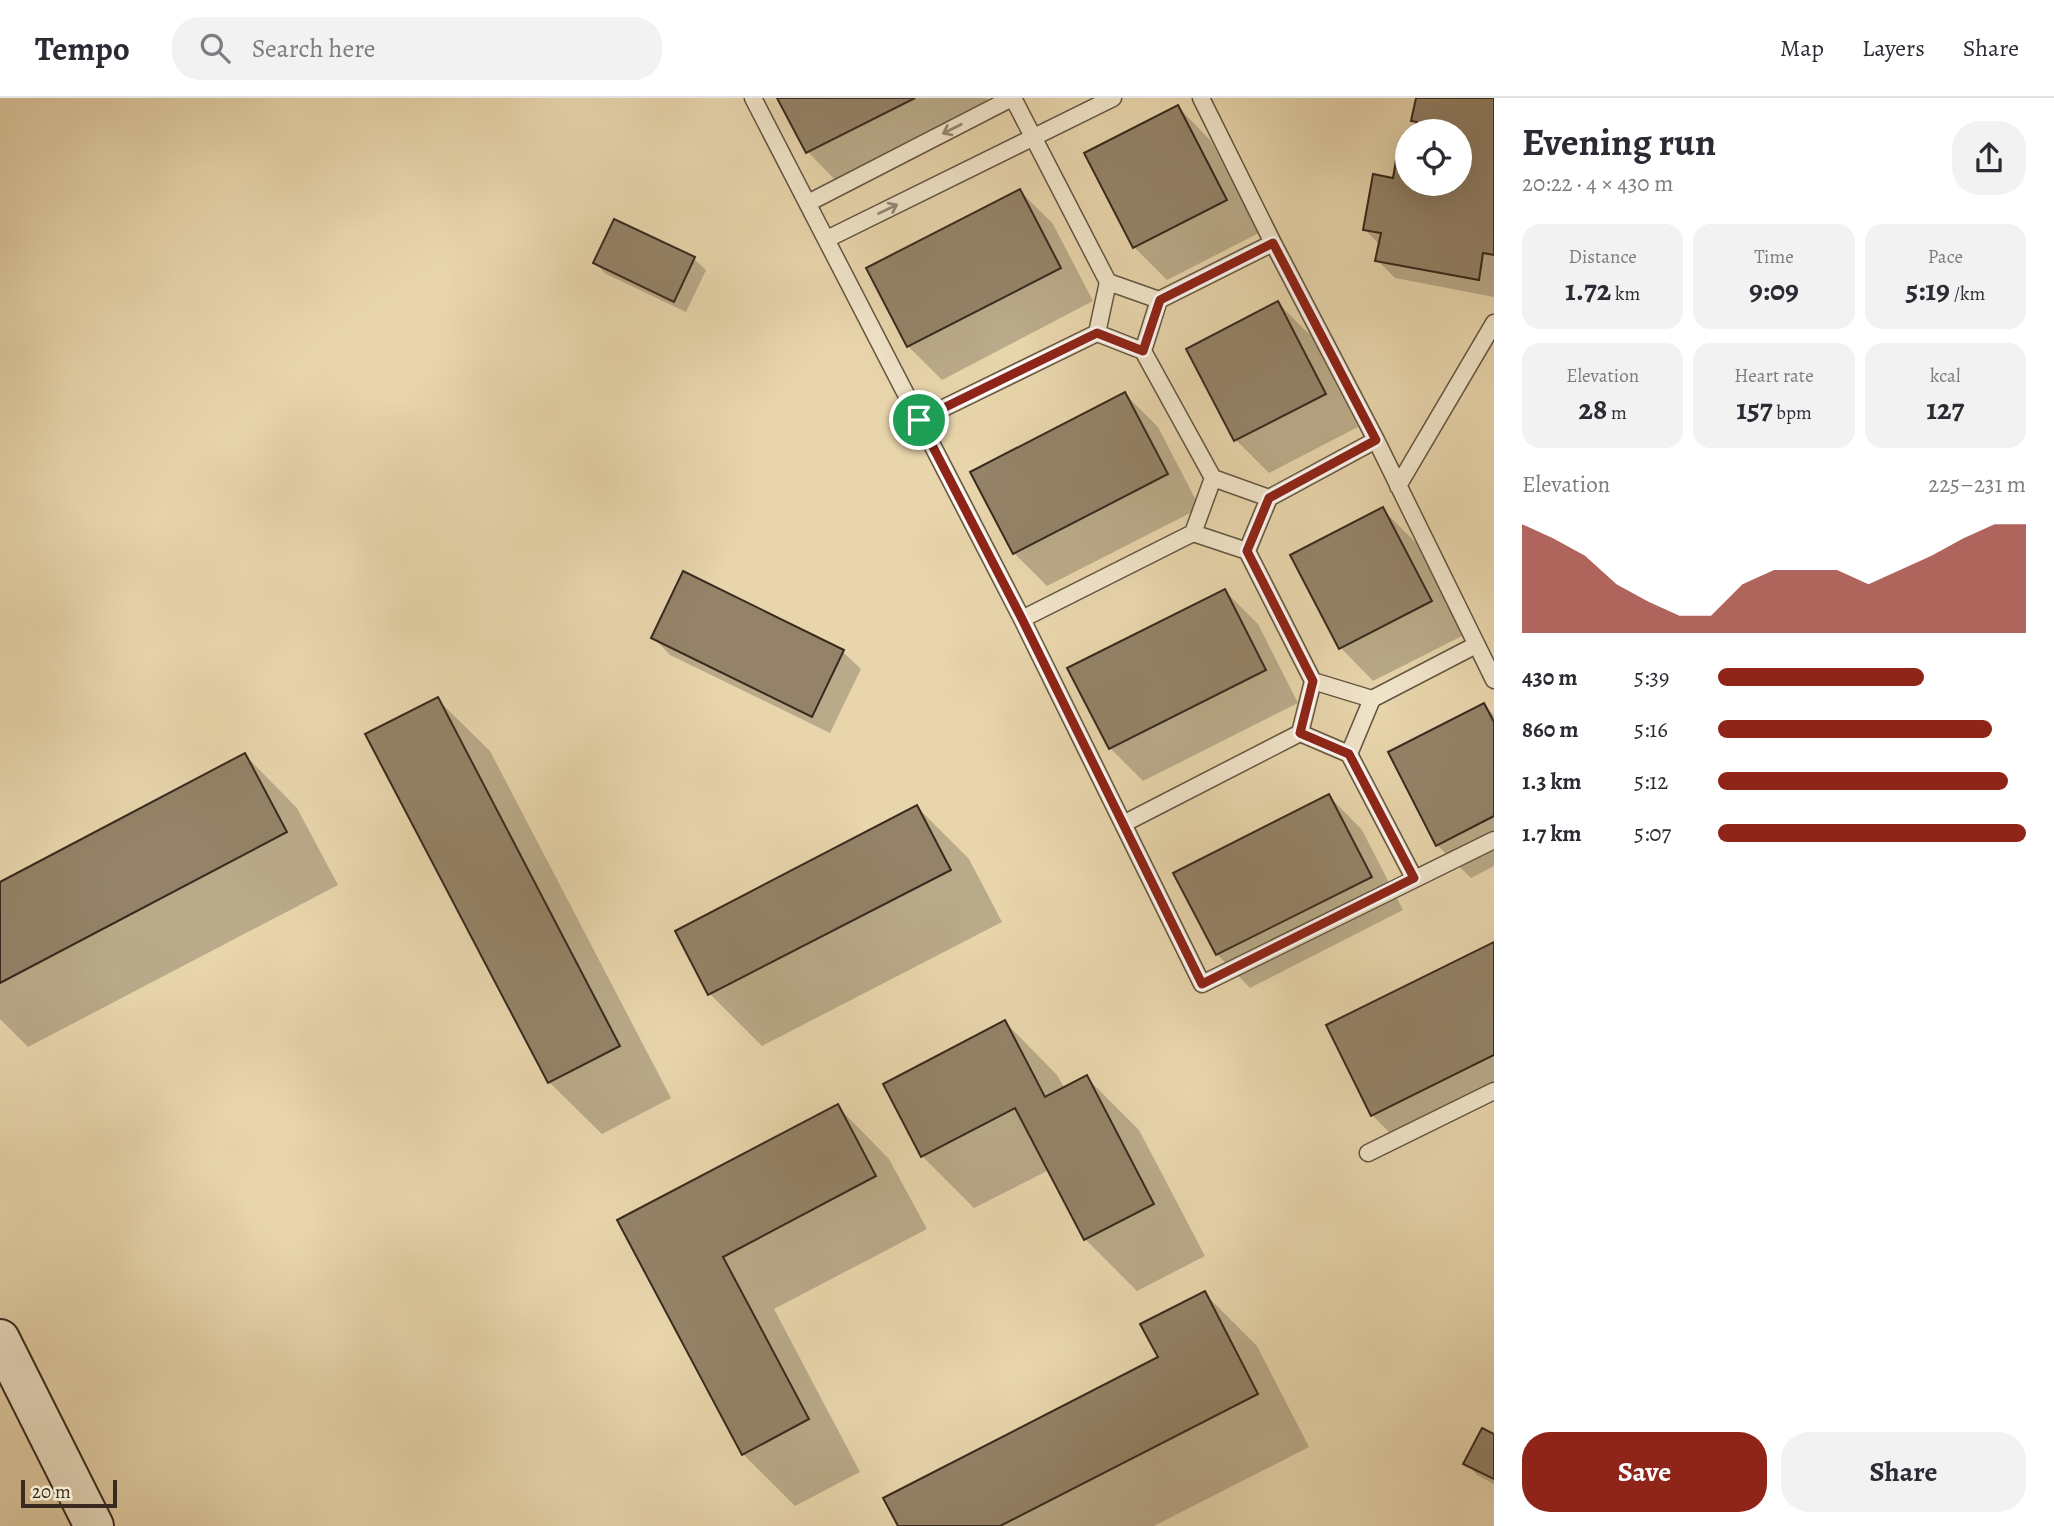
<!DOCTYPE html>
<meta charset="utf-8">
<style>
body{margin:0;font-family:Alegreya,serif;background:#f2f2f3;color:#2b2b33;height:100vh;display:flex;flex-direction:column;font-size:26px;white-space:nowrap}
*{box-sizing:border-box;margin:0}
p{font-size:23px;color:#7c7c81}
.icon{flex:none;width:38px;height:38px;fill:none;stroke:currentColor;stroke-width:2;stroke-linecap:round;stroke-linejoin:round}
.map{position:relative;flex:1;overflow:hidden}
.side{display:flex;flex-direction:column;background:#fff;width:560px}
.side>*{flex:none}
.fabs{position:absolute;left:1395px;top:21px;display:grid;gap:14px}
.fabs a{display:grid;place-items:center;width:77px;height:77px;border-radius:50%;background:#fff;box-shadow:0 7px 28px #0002;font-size:35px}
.scale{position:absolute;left:21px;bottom:18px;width:96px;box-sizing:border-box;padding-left:7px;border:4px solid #382a1f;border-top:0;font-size:19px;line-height:24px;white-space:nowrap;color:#382a1f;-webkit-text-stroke:5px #f0e4c9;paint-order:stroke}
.pin{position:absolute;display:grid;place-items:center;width:60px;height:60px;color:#fff;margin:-30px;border:4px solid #fff;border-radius:50%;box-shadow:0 2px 7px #0007}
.round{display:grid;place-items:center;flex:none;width:74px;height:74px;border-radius:28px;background:#f2f2f3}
.head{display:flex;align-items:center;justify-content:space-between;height:119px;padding:0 28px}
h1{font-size:38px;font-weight:600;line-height:52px}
.figures{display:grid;grid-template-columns:repeat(3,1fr);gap:10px;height:119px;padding:7px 28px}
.figures div{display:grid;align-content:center;border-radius:18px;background:#f2f2f3;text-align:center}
.figures b{font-size:30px;font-weight:600}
.figures small{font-size:19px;font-weight:400}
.figures p{font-size:19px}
.chart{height:196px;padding:14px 28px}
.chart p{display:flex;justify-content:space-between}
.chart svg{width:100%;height:126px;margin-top:7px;fill:#8f2418;opacity:.7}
.primary-button{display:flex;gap:14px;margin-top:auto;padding:14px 28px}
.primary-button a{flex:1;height:80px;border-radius:28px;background:#8f2418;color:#fff;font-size:28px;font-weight:600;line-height:80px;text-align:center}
.primary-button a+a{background:#f2f2f3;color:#2b2b33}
ul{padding:0 28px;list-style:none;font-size:23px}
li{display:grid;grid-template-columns:112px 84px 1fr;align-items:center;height:52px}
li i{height:18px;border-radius:9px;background:#8f2418}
header{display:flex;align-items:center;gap:42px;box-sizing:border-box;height:98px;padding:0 35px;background:#fff;border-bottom:2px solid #e1e1e2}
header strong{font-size:33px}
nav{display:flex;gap:38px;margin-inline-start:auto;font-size:24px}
.search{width:490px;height:63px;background:#f2f2f3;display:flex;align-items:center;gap:18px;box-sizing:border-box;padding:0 24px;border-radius:28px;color:#7c7c81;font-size:26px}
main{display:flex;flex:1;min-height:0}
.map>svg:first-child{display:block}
</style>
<header>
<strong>Tempo</strong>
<div class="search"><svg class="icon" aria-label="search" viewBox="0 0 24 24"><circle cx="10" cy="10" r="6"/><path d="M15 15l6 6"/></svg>Search here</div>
<nav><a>Map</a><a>Layers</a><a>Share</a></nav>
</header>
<main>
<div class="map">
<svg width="1494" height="1428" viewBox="0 0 1494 1428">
<rect width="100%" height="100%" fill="#e8d5ac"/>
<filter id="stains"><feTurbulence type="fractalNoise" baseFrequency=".00286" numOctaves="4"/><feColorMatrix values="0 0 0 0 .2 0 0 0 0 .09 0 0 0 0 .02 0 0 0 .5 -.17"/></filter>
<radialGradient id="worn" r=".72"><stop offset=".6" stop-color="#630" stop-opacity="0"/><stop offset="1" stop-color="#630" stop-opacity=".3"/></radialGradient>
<path fill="#0003" d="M779,0H987L992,10L841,88L808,54Z
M1417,0H1494V199L1395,180L1377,162L1380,147L1365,132L1394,82L1407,54V86H1460V33H1417L1418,28L1413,23Z
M1178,9L1211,43L1259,135L1167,182L1134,149Z
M1020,93L1053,126L1093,203L942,282L908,248L868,171Z
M694,161L706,172L686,214L606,176L595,165Z
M1278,205L1311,238L1358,329L1269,375L1236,342Z
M1125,296L1158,329L1200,410L1047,488L1014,455Z
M1383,412L1416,445L1464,537L1373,583L1340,549Z
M684,476L843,554L861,571L830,635L670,557L653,539Z
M1225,493L1258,526L1298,605L1143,683L1110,650Z
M437,601L490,653L671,1000L602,1036L549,984Z
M1484,607L1494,617V768L1471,780L1437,747Z
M245,657L297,710L338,787L28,949L0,921V786Z
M1329,698L1362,732L1403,812L1250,890L1217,856Z
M917,709L969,761L1002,824L762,948L710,896L677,833Z
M1494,846V992L1396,1041L1372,1017L1328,928Z
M1005,924L1057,977L1065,991L1087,980L1139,1032L1205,1158L1137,1193L1085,1141L1049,1072L974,1110L922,1058Z
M837,1008L889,1061L927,1131L774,1211L860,1374L795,1408L743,1356L620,1123Z
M1204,1195L1257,1248L1309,1349L1154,1428H900L1160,1260Z
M1482,1332L1494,1338V1386L1477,1377L1466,1365Z"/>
<path fill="#948368" stroke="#382a1f" stroke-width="2" d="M777,0H915L806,55Z
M1416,0H1494V157L1483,155L1479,182L1375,163L1381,135L1363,132L1373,76L1393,80L1398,50L1407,52V86H1460V33H1415L1417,24L1411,23Z
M1178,7L1227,102L1133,150L1084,55Z
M1020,91L1061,170L907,249L866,170Z
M614,121L695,159L674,204L593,165Z
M1278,203L1326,296L1234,343L1186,251Z
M1125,294L1168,376L1013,456L970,374Z
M1383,409L1432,503L1339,551L1290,457Z
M683,473L844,552L812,619L651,540Z
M1225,491L1266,572L1109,651L1067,570Z
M438,599L620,948L548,985L365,636Z
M1484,605L1494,624V718L1436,748L1388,654Z
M245,655L287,734L0,885V784Z
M1329,696L1372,779L1216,857L1173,775Z
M917,707L951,772L708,897L675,833Z
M1494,844V957L1371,1018L1326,927Z
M1005,922L1045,999L1087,977L1154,1106L1084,1142L1015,1010L921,1059L883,986Z
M838,1006L876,1078L723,1159L809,1321L742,1357L617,1122Z
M1205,1193L1258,1296L1000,1428H898L883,1400L1158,1259L1140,1226Z
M1482,1330L1494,1336V1381L1463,1366Z"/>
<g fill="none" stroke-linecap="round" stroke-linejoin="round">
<g stroke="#645542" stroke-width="19">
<path id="service" d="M753,0L1022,521L1202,886L1494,742
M1013,0L1108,184
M1201,0L1273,145L1376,342L1494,582
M808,105L1012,0
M827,141L1113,0
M1159,202L1143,253L1097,235L1108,184L1159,202L1273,145
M919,322L1097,235
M1398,388L1494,225
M1269,400L1376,342
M1193,435L1247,453L1269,400L1213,380
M1022,521L1193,435L1213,380L1143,253
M1313,583L1372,601L1349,656
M1372,601L1476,547
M1300,635L1349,656L1414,780
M1123,726L1300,635L1313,583L1247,453
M1368,1055L1494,993"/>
</g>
<g stroke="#382a1f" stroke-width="42">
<path id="secondary" d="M0,1241L94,1428"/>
</g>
<use href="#service" stroke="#f0e4c9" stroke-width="16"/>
<use href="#secondary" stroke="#f0e4c9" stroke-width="38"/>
</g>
<defs><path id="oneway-shaft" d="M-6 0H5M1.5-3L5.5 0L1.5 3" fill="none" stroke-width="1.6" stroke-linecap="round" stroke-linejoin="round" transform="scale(1.75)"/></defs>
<g stroke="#948774">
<use href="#oneway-shaft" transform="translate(952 31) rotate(153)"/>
<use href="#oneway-shaft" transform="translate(888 111) rotate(-26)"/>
</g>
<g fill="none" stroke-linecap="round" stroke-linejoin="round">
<g stroke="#fff" stroke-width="14">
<path id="route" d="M1273,145L1376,342L1269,400L1247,453L1313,583L1300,635L1349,656L1414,780L1202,886L1022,521L919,322L1097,235L1143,253L1160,202Z"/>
</g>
<use href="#route" stroke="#8f2418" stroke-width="9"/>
</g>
<rect width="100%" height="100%" filter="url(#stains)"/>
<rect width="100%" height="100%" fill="url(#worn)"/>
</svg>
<div class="fabs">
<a><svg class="icon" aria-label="locate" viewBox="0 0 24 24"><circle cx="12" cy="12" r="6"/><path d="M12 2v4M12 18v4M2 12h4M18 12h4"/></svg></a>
</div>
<div class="scale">20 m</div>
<div class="pin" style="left:919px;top:322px;background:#1e9e55"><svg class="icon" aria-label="arrive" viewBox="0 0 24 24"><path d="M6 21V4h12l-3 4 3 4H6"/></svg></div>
</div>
<section class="side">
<div class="head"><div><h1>Evening run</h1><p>20:22 · 4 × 430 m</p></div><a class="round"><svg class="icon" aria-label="share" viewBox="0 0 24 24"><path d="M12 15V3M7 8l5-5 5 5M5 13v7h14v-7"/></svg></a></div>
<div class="figures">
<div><p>Distance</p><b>1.72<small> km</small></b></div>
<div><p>Time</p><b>9:09</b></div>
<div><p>Pace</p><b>5:19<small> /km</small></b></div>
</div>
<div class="figures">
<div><p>Elevation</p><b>28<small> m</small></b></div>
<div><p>Heart rate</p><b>157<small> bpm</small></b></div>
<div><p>kcal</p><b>127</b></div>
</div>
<div class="chart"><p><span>Elevation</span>225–231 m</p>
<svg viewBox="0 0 160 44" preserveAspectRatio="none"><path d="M0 44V6L10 11L20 17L30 27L40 33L50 38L60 38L70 27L80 22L90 22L100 22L110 27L120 22L130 17L140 11L150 6L160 6V44z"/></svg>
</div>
<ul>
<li><b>430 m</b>5:39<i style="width:67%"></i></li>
<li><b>860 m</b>5:16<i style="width:89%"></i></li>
<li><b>1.3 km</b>5:12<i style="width:94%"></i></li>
<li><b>1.7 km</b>5:07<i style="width:100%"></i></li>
</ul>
<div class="primary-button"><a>Save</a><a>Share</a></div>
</section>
</main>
